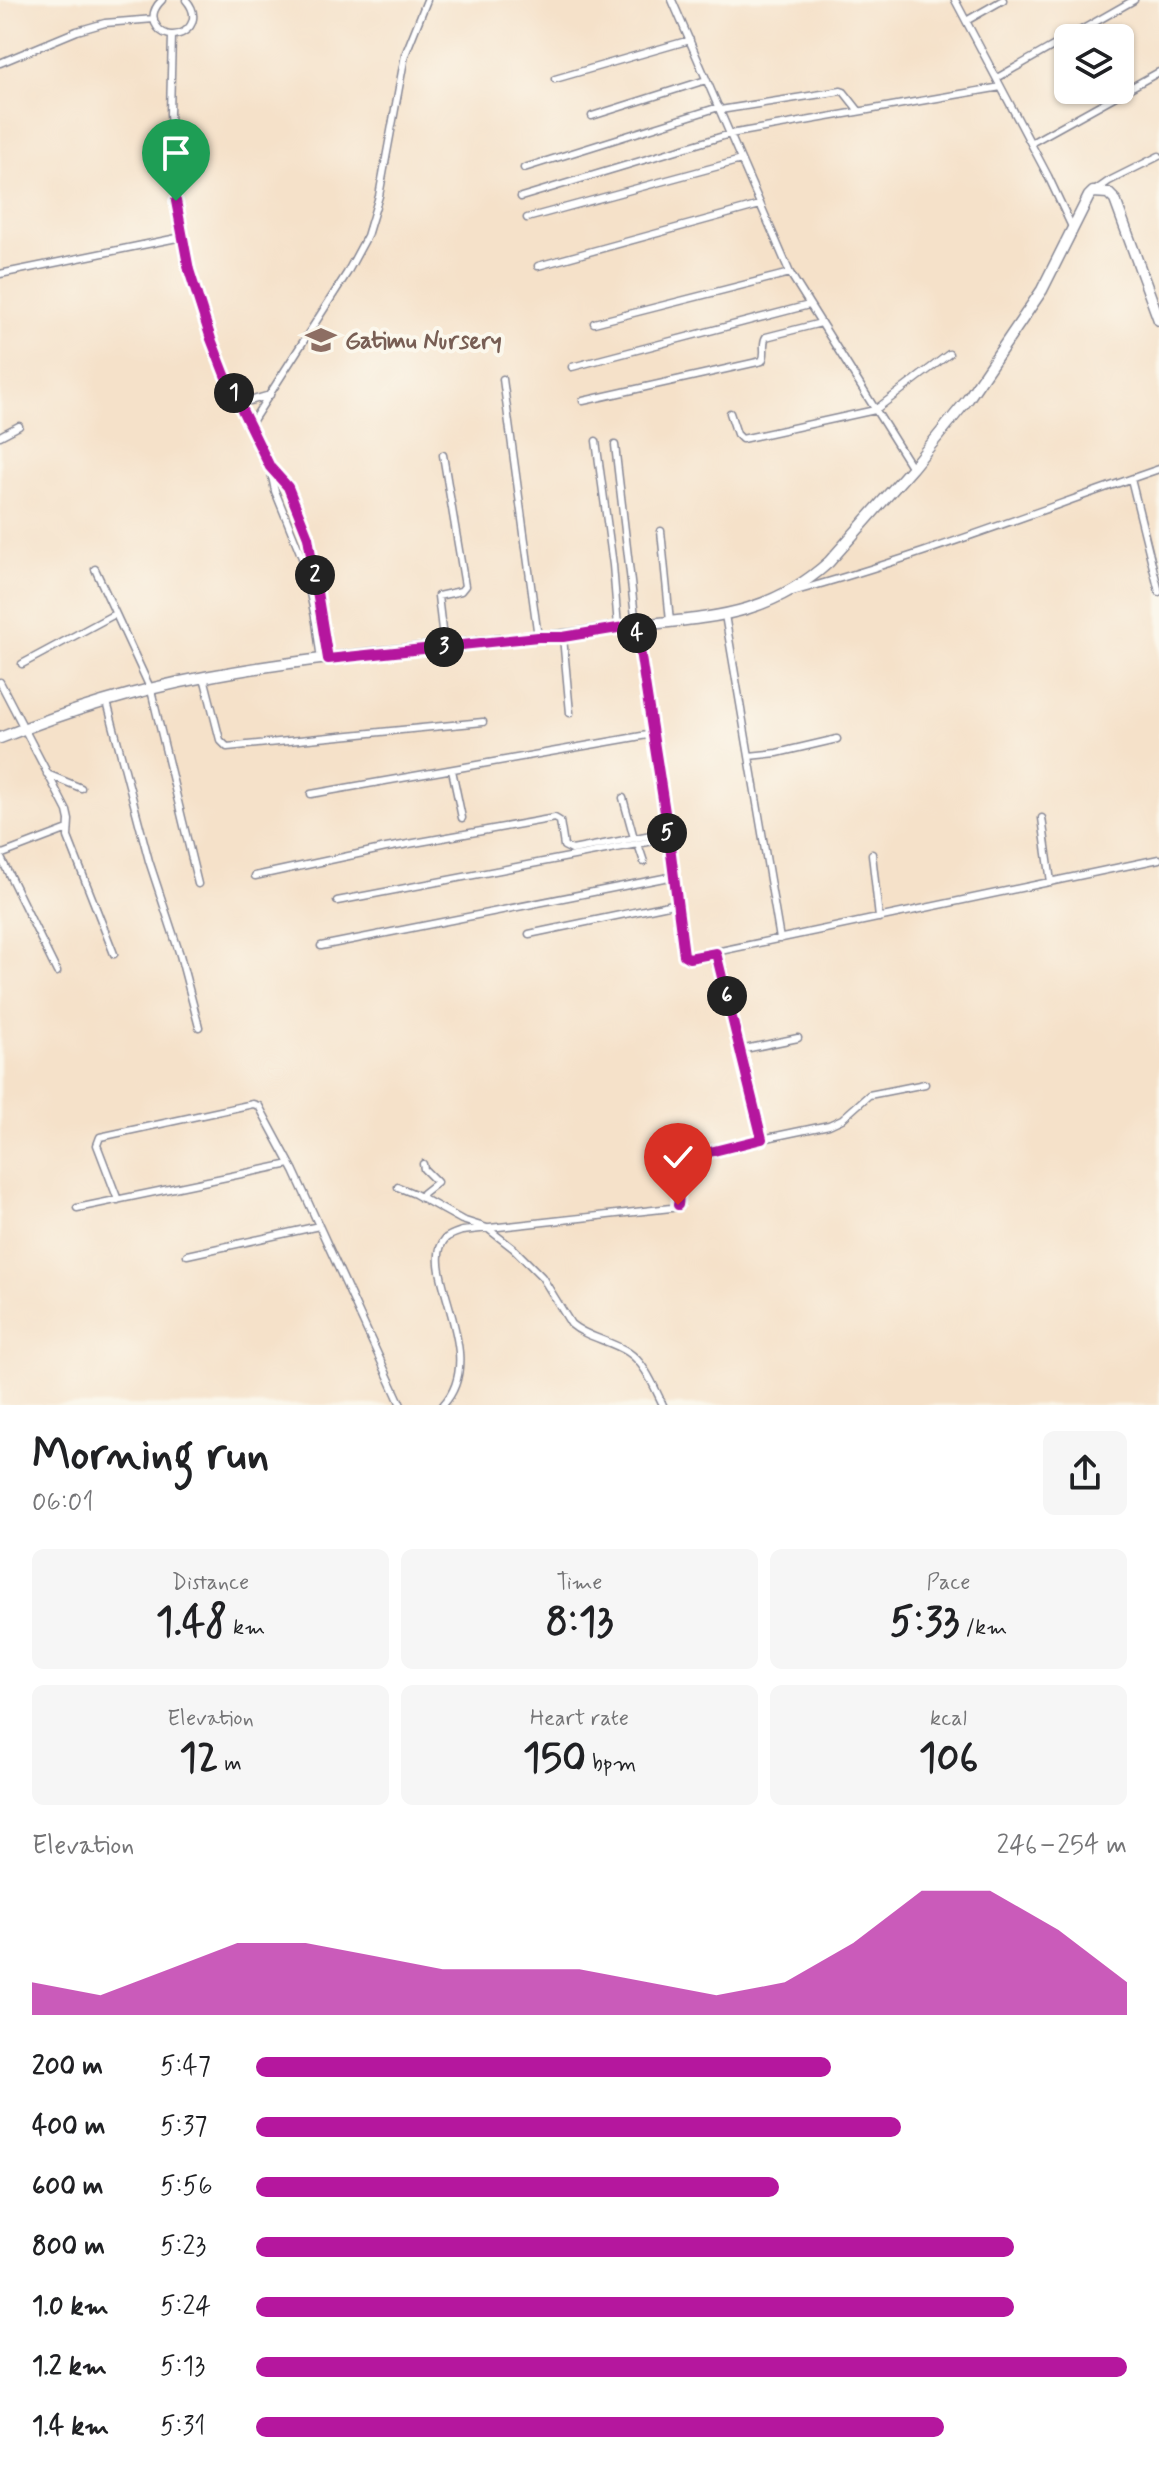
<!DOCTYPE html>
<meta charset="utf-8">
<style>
body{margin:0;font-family:Mynerve,sans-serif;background:#f6f6f6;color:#202124;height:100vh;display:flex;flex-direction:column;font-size:30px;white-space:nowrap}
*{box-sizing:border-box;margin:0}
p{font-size:26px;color:#757577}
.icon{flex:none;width:44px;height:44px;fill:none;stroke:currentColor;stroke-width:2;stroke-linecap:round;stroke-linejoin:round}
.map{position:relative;height:1405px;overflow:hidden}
.panel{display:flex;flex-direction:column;background:#fff;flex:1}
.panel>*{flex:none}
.fabs{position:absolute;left:1054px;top:24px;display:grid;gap:16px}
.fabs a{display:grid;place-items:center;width:80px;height:80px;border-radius:12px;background:#fff;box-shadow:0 2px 6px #0004;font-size:40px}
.pin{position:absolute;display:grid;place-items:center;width:68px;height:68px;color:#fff;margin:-82px -34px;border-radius:50% 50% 50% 0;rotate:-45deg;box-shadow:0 0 8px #0007}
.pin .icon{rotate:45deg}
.km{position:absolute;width:40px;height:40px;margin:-20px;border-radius:50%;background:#222;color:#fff;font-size:22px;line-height:40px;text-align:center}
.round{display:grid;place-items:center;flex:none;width:84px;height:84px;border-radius:12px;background:#f6f6f6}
.overview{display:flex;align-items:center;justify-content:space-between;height:136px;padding:0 32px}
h1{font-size:44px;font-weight:700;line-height:60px}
.figures{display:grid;grid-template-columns:repeat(3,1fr);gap:12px;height:136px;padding:8px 32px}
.figures div{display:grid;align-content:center;border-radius:12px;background:#f6f6f6;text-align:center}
.figures b{font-size:40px;font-weight:700}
.figures small{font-size:22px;font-weight:400}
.figures p{font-size:22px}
.chart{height:224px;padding:16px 32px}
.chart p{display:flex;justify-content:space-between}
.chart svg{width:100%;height:144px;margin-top:8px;fill:#b5179e;opacity:.7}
ul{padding:0 32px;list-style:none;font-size:26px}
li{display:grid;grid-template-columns:128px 96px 1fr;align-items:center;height:60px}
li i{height:20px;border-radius:10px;background:#b5179e}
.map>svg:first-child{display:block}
</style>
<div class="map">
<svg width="1159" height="1405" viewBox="0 0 1159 1405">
<rect width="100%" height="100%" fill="#fbf7ec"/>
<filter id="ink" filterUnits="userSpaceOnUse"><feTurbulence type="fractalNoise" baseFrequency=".0125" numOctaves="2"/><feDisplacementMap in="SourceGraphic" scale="16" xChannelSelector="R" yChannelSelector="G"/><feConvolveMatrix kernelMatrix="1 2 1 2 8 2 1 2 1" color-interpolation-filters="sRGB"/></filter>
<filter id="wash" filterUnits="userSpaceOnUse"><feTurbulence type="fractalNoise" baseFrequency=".006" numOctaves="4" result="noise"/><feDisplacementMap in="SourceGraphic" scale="32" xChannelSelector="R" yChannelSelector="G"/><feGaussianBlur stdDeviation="1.8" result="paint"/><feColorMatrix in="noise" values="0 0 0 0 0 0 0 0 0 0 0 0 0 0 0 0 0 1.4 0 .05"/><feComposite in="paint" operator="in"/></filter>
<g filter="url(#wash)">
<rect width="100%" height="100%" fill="#f5e1c9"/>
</g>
<g filter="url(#ink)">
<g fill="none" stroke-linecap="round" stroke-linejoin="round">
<g stroke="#888894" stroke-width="9">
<path id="minor" d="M162,0C155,7 151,14 155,23C167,50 210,27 186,0
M672,0L790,273L912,468
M955,0L1048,176L1072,227
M966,21L1003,0
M172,35L170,113L173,166L182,237L189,270L211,339L225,375L270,467L275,491L303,560L316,622L321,660
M0,63L77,31L105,23L154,19
M997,78L1134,0
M555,79L690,40
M720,110L841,91L844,92L859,111
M592,116L706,80
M1031,143L1159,72
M524,168L719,107
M1096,190L1109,181L1159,156
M521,197L730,134L1001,87
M527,218L741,160
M538,266L760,205
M0,274L182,237
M594,323L790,273
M572,367L809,305
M503,379L538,637
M583,401L762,361C767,353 761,345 766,337L821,323
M239,404L270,395
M730,413L737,434L742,439L875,410L949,354
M250,425L347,273L367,236L379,196L405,55L427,0
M0,436L19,426
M596,441L613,565L618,627
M615,445L636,625L669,839L684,954L687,958L1159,859
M443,455L465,586L461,591L438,596L444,647
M272,469C317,520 318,595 328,659
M1131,479L1159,592
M661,531L670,621
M95,569L151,690L198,884
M792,592C917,558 1037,511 1159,469
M725,615L780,939
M563,637L570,713
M22,664L115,614
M204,677L220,740L227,747L483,722
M0,682L67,811L69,820L68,837L114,954
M107,702L149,861L180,955L199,1027
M749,756L777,753L837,739
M452,770L462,818
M47,774L81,788
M311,794L653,734
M623,798L634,838
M1042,818L1051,882
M638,844L644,862
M872,854L879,918
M0,855L68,829
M0,856L57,972
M255,876L386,848L555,818L560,821L564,846L572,850L667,832
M337,901L669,838
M529,934L678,903
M321,946L674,876
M740,1050L798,1038
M762,1139L829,1125L842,1119L869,1095L925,1084
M398,1187L415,1194L462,1220L487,1228L514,1249L542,1277L571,1324C587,1338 610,1340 628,1352C645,1363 654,1387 663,1405
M421,1198L423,1193L437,1182L424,1169L423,1164
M118,1200L97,1145L100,1137L253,1104L259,1106L294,1171L401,1405
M77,1208L290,1164
M187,1255L319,1226
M443,1405C490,1355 418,1269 445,1239C449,1235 456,1233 462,1231L671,1208L676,1207C684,1192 672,1175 678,1160L762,1139L716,953"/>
</g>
<g stroke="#888894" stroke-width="13">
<path id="primary" d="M0,738C65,712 136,690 205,677C314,656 427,648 538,637C567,637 594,630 623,627C703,617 765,620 829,562L912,468L968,399L1042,290L1089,196L1093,192L1108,193L1115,200L1159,320"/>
</g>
<use href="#minor" stroke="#fff" stroke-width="6"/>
<use href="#primary" stroke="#fff" stroke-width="10"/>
</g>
</g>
<g fill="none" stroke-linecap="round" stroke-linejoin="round" filter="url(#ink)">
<g stroke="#fff" stroke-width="16">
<path id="route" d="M176,201L189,270L211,339L225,375L270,467L288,487L308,537L328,659L538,637H563L636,625L669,838L684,955L689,958L716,953L762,1139L678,1160C672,1174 681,1190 678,1205"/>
</g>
<use href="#route" stroke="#b5179e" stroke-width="10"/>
</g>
<defs>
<g id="school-bare" transform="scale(2.4)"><path d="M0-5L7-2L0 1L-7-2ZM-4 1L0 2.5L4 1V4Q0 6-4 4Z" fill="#8d6e63" stroke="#fbf7ec" stroke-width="2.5" paint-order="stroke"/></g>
</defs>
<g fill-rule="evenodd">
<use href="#school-bare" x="321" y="340"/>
</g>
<g text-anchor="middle" stroke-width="8" stroke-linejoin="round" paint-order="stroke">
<g font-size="24" font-weight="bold" fill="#785e54" stroke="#fbf7ec" text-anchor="start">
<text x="345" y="348">Gatimu Nursery</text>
</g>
</g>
</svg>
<div class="fabs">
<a><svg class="icon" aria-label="layers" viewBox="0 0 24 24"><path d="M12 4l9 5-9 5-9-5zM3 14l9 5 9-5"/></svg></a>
</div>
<div class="pin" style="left:176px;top:201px;background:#1e9e55"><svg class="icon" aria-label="arrive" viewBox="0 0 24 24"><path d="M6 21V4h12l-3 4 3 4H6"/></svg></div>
<div class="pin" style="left:678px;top:1205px;background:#d93025"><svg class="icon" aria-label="check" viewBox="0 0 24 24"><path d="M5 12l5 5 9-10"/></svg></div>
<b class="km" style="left:234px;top:393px">1</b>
<b class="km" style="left:315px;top:575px">2</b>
<b class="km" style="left:444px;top:647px">3</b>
<b class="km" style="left:637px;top:633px">4</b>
<b class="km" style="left:667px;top:833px">5</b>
<b class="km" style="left:727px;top:996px">6</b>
</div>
<section class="panel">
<div class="overview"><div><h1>Morning run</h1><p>06:01</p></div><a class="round"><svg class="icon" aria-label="share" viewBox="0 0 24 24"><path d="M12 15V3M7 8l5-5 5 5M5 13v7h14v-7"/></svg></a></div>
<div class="figures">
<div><p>Distance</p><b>1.48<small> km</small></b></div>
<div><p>Time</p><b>8:13</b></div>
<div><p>Pace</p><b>5:33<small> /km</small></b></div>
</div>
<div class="figures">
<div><p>Elevation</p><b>12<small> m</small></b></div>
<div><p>Heart rate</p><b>150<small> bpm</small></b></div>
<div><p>kcal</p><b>106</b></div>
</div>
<div class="chart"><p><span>Elevation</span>246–254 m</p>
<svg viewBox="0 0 160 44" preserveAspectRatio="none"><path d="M0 44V34L10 38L20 30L30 22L40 22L50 26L60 30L70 30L80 30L90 34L100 38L110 34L120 22L130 6L140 6L150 18L160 34V44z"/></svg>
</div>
<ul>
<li><b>200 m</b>5:47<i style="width:66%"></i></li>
<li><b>400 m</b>5:37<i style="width:74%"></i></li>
<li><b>600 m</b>5:56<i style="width:60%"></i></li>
<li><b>800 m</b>5:23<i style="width:87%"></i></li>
<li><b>1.0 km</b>5:24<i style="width:87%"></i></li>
<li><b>1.2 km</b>5:13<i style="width:100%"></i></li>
<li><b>1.4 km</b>5:31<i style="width:79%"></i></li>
</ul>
</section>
